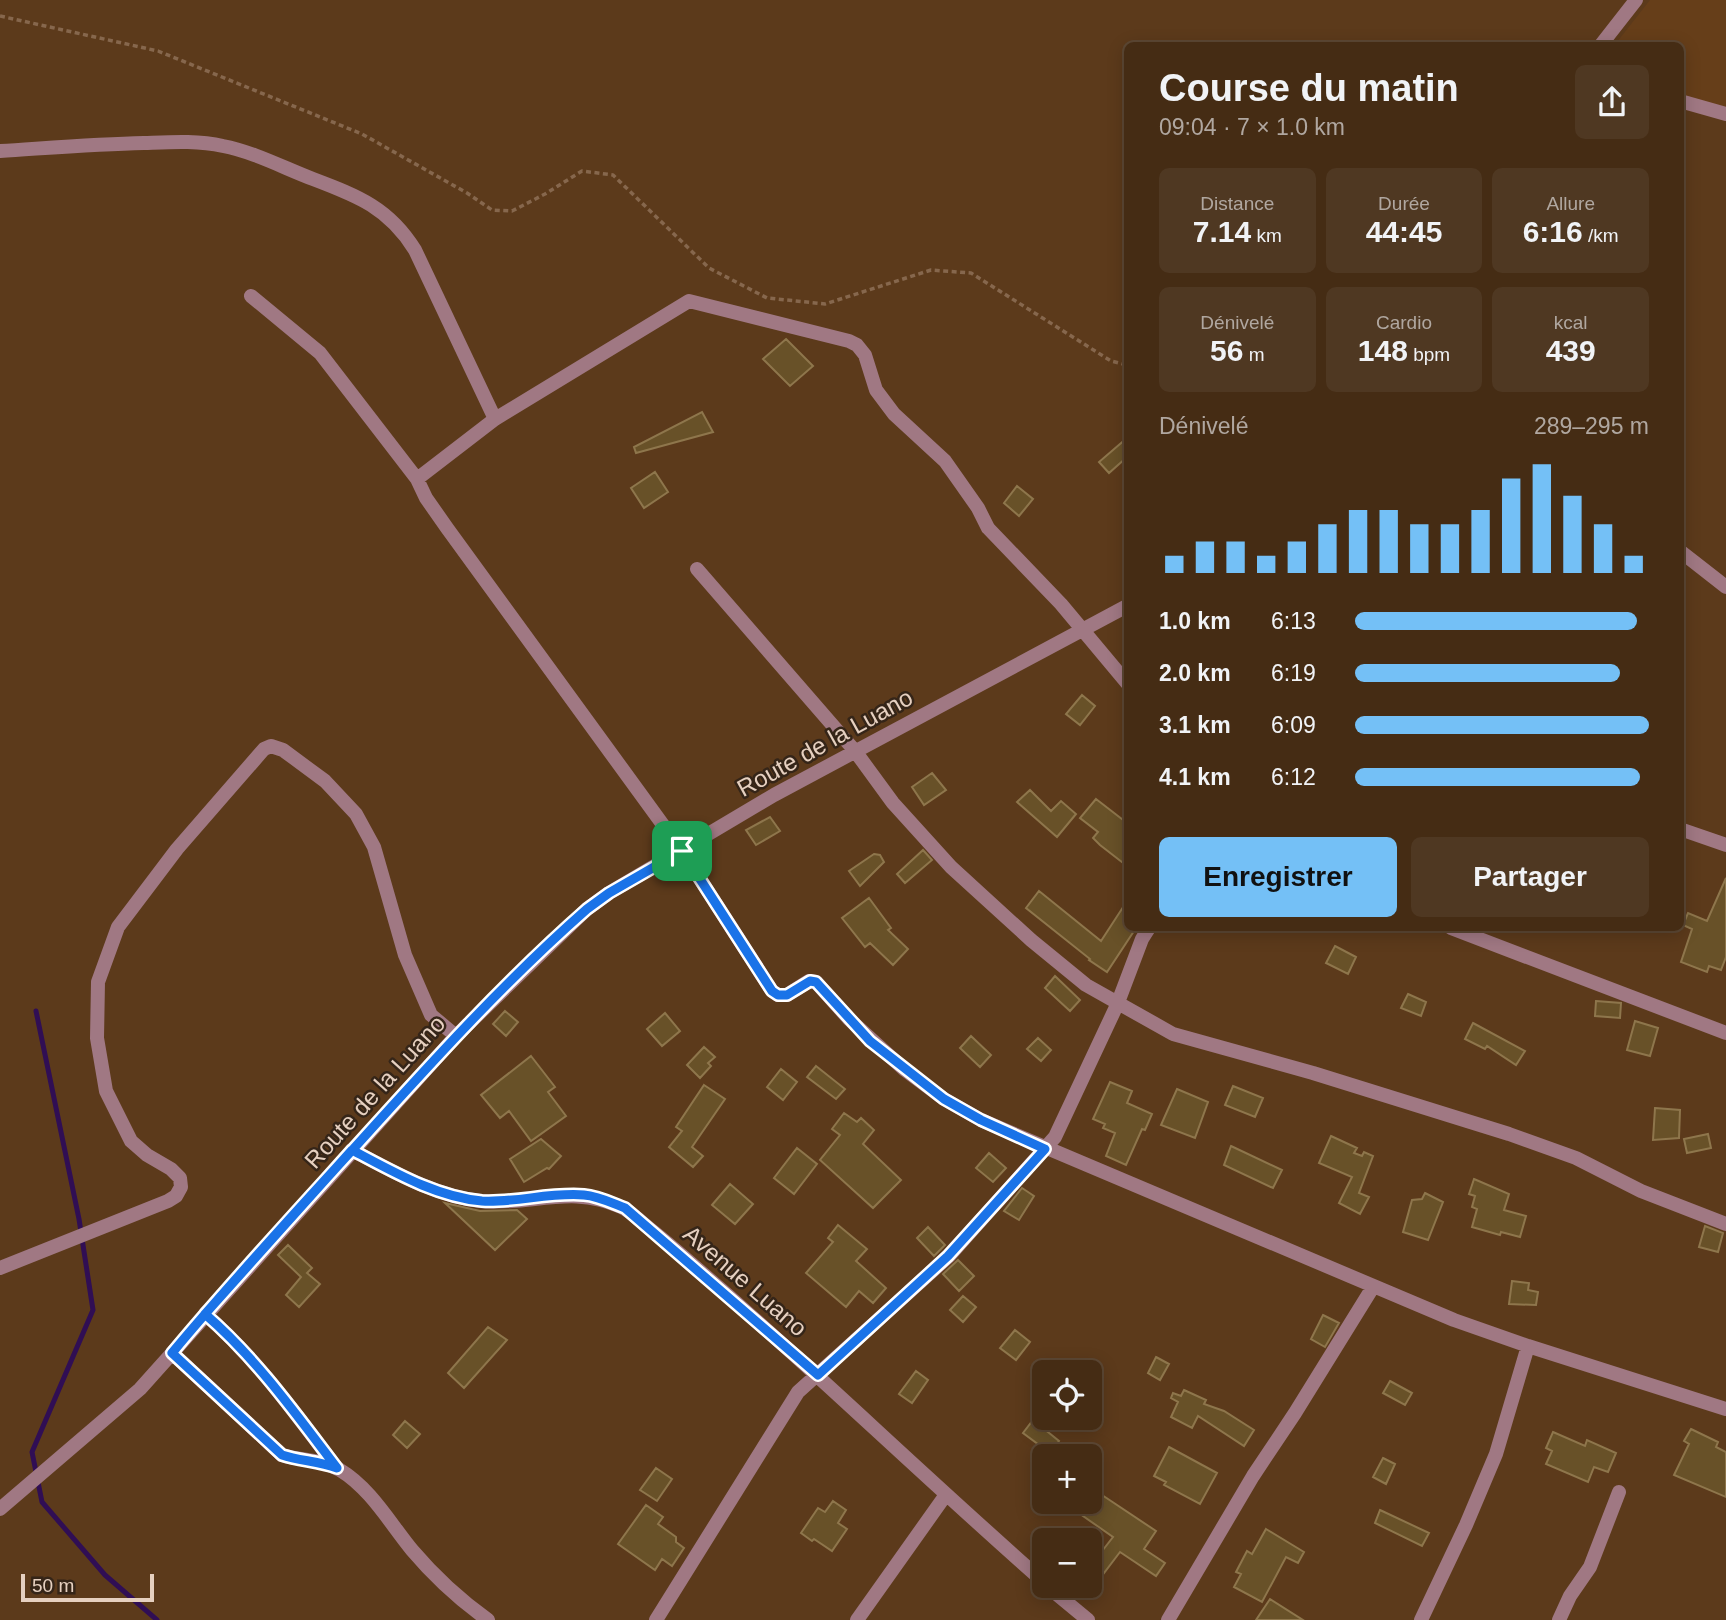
<!DOCTYPE html>
<html lang="fr">
<meta charset="utf-8">
<style>
body{margin:0;font-family:Helvetica,sans-serif;background:#4f3822;color:#f1f3f6;height:100vh;display:flex;flex-direction:column;font-size:26px;white-space:nowrap}
*{box-sizing:border-box;margin:0}
p{font-size:23px;color:#b0a7a0}
.icon{flex:none;width:38px;height:38px;fill:none;stroke:currentColor;stroke-width:2;stroke-linecap:round;stroke-linejoin:round}
.map{position:relative;flex:1;overflow:hidden}
.sheet{position:absolute;left:1124px;top:42px;width:560px;height:889px;display:flex;flex-direction:column;background:#452c14;border-radius:10px;box-shadow:0 4px 18px #0003,0 0 0 2px #5d4834}
.sheet>*{flex:none}
.tools{position:absolute;left:1032px;top:1360px;display:grid;gap:14px}
.tools a{display:grid;place-items:center;width:70px;height:70px;border-radius:10px;background:#452c14;box-shadow:0 4px 18px #0003,0 0 0 2px #5d4834;font-size:35px}
.scale{position:absolute;left:21px;bottom:18px;width:133px;box-sizing:border-box;padding-left:7px;border:4px solid #e6d0c0;border-top:0;font-size:19px;line-height:24px;white-space:nowrap;color:#e6d0c0;-webkit-text-stroke:5px #352518;paint-order:stroke}
.pin{position:absolute;display:grid;place-items:center;width:60px;height:60px;color:#fff;margin:-30px;border-radius:14px;box-shadow:0 4px 10px #0006}
.round{display:grid;place-items:center;flex:none;width:74px;height:74px;border-radius:10px;background:#4f3822}
.overview{display:flex;align-items:center;justify-content:space-between;height:119px;padding:0 35px}
h1{font-size:38px;font-weight:600;line-height:52px}
.stats{display:grid;grid-template-columns:repeat(3,1fr);gap:10px;height:119px;padding:7px 35px}
.stats div{display:grid;align-content:center;border-radius:10px;background:#4f3822;text-align:center}
.stats b{font-size:30px;font-weight:600}
.stats small{font-size:19px;font-weight:400}
.stats p{font-size:19px}
.chart{height:196px;padding:14px 35px}
.chart p{display:flex;justify-content:space-between}
.chart svg{width:100%;height:126px;margin-top:7px;stroke:#74c0f6;stroke-width:6}
.button{display:flex;gap:14px;margin-top:auto;padding:14px 35px}
.button a{flex:1;height:80px;border-radius:10px;background:#74c0f6;color:#111;font-size:28px;font-weight:600;line-height:80px;text-align:center}
.button a+a{background:#4f3822;color:#f1f3f6}
ul{padding:0 35px;list-style:none;font-size:23px}
li{display:grid;grid-template-columns:112px 84px 1fr;align-items:center;height:52px}
li i{height:18px;border-radius:9px;background:#74c0f6}
.map>svg:first-child{display:block}
</style>
<div class="map">
<svg width="1726" height="1620" viewBox="0 0 1726 1620">
<rect width="100%" height="100%" fill="#5c3a1b"/>
<path fill="#663e19" d="M1650,0H1726V111L1680,97V46H1616L1617,42Z"/>
<g fill="none" stroke-linecap="round" stroke-linejoin="round">
<path stroke="#300e54" stroke-width="5" d="M36,1011L79,1219L93,1310L32,1452L42,1502L105,1575L157,1620"/>
</g>
<path fill="#685128" stroke="#8e764c" stroke-width="2" d="M786,339L813,366L790,386L763,359Z
M702,412L713,432L636,453L634,447Z
M1127,438V457L1109,473L1099,462Z
M655,472L668,492L644,508L631,488Z
M1017,486L1033,499L1019,516L1004,503Z
M1082,695L1095,706L1080,725L1066,714Z
M932,773L946,790L924,805L912,787Z
M1030,790L1051,811L1061,801L1076,814L1057,837L1017,802Z
M1096,799L1127,823V866L1100,845L1093,838L1098,832L1080,818Z
M770,817L780,831L756,845L746,830Z
M923,850L932,860L905,883L897,874Z
M874,854L880,855L884,862L860,886L849,871Z
M1726,878V957L1721,970L1709,966L1707,972L1681,962L1692,929L1683,925L1688,913L1707,921Z
M1039,891L1101,941L1127,901V928H1136L1107,972L1089,960L1090,959L1026,908Z
M869,898L891,928L888,930L908,949L893,965L870,943L865,947L842,918Z
M1335,946L1356,957L1348,974L1326,963Z
M1055,976L1080,1000L1070,1011L1045,988Z
M1408,994L1426,1002L1421,1016L1401,1008Z
M1596,1001L1621,1003L1620,1018L1595,1016Z
M505,1011L518,1022L506,1036L493,1024Z
M665,1013L680,1031L662,1046L647,1029Z
M1635,1021L1658,1028L1650,1056L1627,1050Z
M1473,1023L1525,1051L1516,1065L1487,1046L1485,1049L1465,1039Z
M971,1036L991,1055L980,1067L960,1048Z
M1038,1038L1051,1050L1041,1061L1027,1049Z
M704,1047L715,1057L708,1063L711,1066L700,1078L687,1065Z
M531,1056L555,1087L548,1092L566,1116L531,1141L509,1111L500,1118L481,1095Z
M816,1066L845,1089L836,1099L807,1077Z
M781,1069L797,1082L783,1100L767,1087Z
M1110,1082L1132,1091L1127,1103L1152,1114L1145,1130L1142,1129L1126,1165L1106,1156L1115,1133L1103,1128L1105,1124L1093,1119Z
M704,1085L725,1099L692,1147L703,1156L693,1167L669,1147L682,1131L676,1127Z
M1233,1086L1263,1098L1255,1117L1225,1105Z
M1177,1089L1208,1102L1195,1138L1161,1125Z
M1655,1108L1680,1110L1679,1138L1653,1140Z
M844,1113L857,1122L861,1118L874,1130L863,1144L901,1180L873,1208L820,1160L840,1135L832,1129Z
M1708,1134L1711,1148L1687,1153L1684,1139Z
M1331,1136L1357,1148L1354,1153L1362,1156L1364,1152L1373,1156L1359,1193L1369,1197L1360,1214L1339,1203L1352,1177L1319,1163Z
M541,1139L561,1156L549,1169L547,1168L524,1182L510,1159Z
M1231,1146L1282,1170L1273,1188L1224,1165Z
M797,1148L817,1164L794,1194L774,1178Z
M989,1153L1006,1168L993,1182L976,1168Z
M1474,1179L1509,1194L1504,1210L1526,1216L1520,1237L1501,1232L1500,1235L1472,1227L1477,1209L1472,1207L1475,1196L1469,1194Z
M730,1184L753,1204L735,1224L712,1205Z
M1022,1188L1034,1196L1019,1220L1004,1211Z
M1425,1193L1443,1202L1428,1240L1403,1232L1412,1200L1422,1199Z
M445,1203L480,1211L517,1210L527,1219L495,1250Z
M838,1225L867,1249L856,1261L886,1288L873,1303L859,1291L846,1307L806,1273L833,1242L828,1238Z
M1705,1226L1723,1233L1718,1252L1699,1247Z
M928,1227L945,1245L934,1256L917,1238Z
M288,1245L312,1268L307,1273L320,1284L299,1307L286,1295L301,1277L278,1255Z
M958,1260L974,1276L959,1291L943,1274Z
M1512,1281L1529,1283L1528,1290L1538,1292L1536,1305L1509,1304Z
M963,1296L976,1307L963,1322L950,1310Z
M1323,1315L1339,1323L1325,1347L1311,1339Z
M488,1327L507,1340L464,1388L448,1373Z
M1015,1330L1030,1342L1016,1360L1000,1348Z
M1156,1357L1169,1364L1160,1380L1148,1373Z
M916,1371L928,1380L912,1403L899,1394Z
M1390,1381L1412,1393L1405,1405L1383,1393Z
M1184,1390L1206,1400L1204,1404L1224,1411L1254,1430L1244,1446L1198,1416L1192,1428L1171,1417L1178,1402L1171,1398L1173,1393L1181,1396Z
M1033,1420L1059,1441L1050,1453L1023,1433Z
M405,1421L420,1434L407,1448L393,1435Z
M1691,1429L1718,1442L1716,1447L1726,1452V1497L1674,1475L1689,1444L1684,1441Z
M1553,1432L1585,1446L1587,1440L1616,1453L1608,1472L1594,1467L1588,1482L1546,1464L1552,1451L1546,1448Z
M1169,1447L1217,1473L1200,1504L1164,1485L1166,1482L1154,1476Z
M1383,1458L1395,1464L1386,1484L1373,1477Z
M656,1468L672,1479L657,1501L640,1490Z
M1090,1487L1156,1531L1144,1549L1165,1563L1156,1576L1120,1552L1104,1573L1092,1564L1113,1537L1063,1502H1090Z
M833,1501L846,1510L838,1523L847,1529L832,1551L814,1539L812,1541L801,1533L818,1508L825,1512Z
M646,1505L663,1517L658,1524L676,1537V1542L684,1548L672,1566L662,1559L655,1570L618,1544Z
M1380,1510L1429,1533L1422,1546L1375,1523Z
M1266,1529L1304,1552L1298,1563L1286,1557L1262,1602L1234,1587L1241,1574L1236,1572L1247,1551L1252,1554Z
M1270,1599L1303,1620H1256Z"/>
<g fill="none" stroke-linecap="round" stroke-linejoin="round">
<path stroke="#86674d" stroke-width="3.5" stroke-dasharray="5 3.5" stroke-linecap="butt" d="M0,16L158,51L362,134L467,193L492,210L512,211L545,194L582,171L613,175L709,268L767,298L825,304L931,270L971,273L1111,361L1127,365"/>
<path stroke="#a07883" stroke-width="14" d="M1600,46L1636,0
M1680,101L1726,114
M0,151C48,148 96,144 144,143C170,142 197,140 223,146C254,152 284,168 313,179C358,196 389,208 415,250L495,419
M251,296L320,353L417,479L426,498L447,528L682,851L772,991L778,995H787L809,981L816,982L849,1019L905,1070L944,1099L981,1120L1454,1320L1528,1346L1726,1409
M417,479L495,419L689,301L849,341L857,345L865,355L876,390L894,414L945,461L978,508L988,528L1061,604L1127,683
M1680,551L1726,587
M697,569L855,751L893,803L951,867L1031,940L1086,985L1173,1034L1313,1073L1509,1134L1576,1158L1641,1191L1726,1224
M1680,829L1726,845
M1451,928L1726,1033
M352,1150C392,1171 435,1196 480,1201C531,1206 571,1184 621,1207C632,1212 641,1222 650,1229C678,1251 704,1275 731,1298C837,1392 939,1490 1045,1583
M0,1268L168,1201L176,1196L181,1187L180,1178L171,1169L147,1155L131,1141L106,1091L97,1038L98,982L118,927L177,849L264,749L271,746L283,750L325,781L356,814L374,847L405,955L431,1015L456,1036
M205,1314C256,1358 295,1413 336,1467
M172,1353L282,1455C301,1461 322,1459 340,1470C370,1488 390,1523 412,1550C434,1576 460,1600 488,1620
M0,1509L140,1389L456,1036L587,909L609,893L774,795L1127,606
M1047,1586L1088,1620
M656,1620L798,1392L949,1256L1055,1137L1117,1005L1142,939L1149,928
M857,1620L945,1496
M1168,1620L1253,1476L1295,1413L1373,1287
M1421,1620L1466,1525L1496,1454L1528,1346
M1559,1620L1570,1596L1590,1567L1619,1492"/>
</g>
<g fill="none" stroke-linecap="round" stroke-linejoin="round">
<g stroke="#fff" stroke-width="14">
<path id="route" d="M682,851L609,893L587,909C504,982 430,1064 356,1146C294,1214 231,1282 172,1353L282,1455C300,1461 319,1461 337,1468C296,1414 256,1358 205,1314L352,1150C392,1171 436,1197 482,1201C516,1203 550,1192 584,1195C598,1196 612,1203 625,1208L818,1375L948,1256L1045,1149L981,1120L944,1099L870,1041L816,982L810,981L787,995H778L772,991L682,851"/>
</g>
<use href="#route" stroke="#1a73e8" stroke-width="9"/>
</g>
<g text-anchor="middle" stroke-width="5" stroke-linejoin="round" paint-order="stroke">
<g font-size="24" fill="#e6d0c0" stroke="#352518">
<text transform="translate(825 743) rotate(-29)" y="8">Route de la Luano</text>
<text transform="translate(375 1092) rotate(-48)" y="8">Route de la Luano</text>
<text transform="translate(745 1281) rotate(41)" y="8">Avenue Luano</text>
</g>
</g>
</svg>
<div class="tools">
<a><svg class="icon" aria-label="locate" viewBox="0 0 24 24"><circle cx="12" cy="12" r="6"/><path d="M12 2v4M12 18v4M2 12h4M18 12h4"/></svg></a>
<a>+</a>
<a>−</a>
</div>
<div class="scale">50 m</div>
<div class="pin" style="left:682px;top:851px;background:#1e9e55"><svg class="icon" aria-label="arrive" viewBox="0 0 24 24"><path d="M6 21V4h12l-3 4 3 4H6"/></svg></div>
<section class="sheet">
<div class="overview"><div><h1>Course du matin</h1><p>09:04 · 7 × 1.0 km</p></div><a class="round"><svg class="icon" aria-label="share" viewBox="0 0 24 24"><path d="M12 15V3M7 8l5-5 5 5M5 13v7h14v-7"/></svg></a></div>
<div class="stats">
<div><p>Distance</p><b>7.14<small> km</small></b></div>
<div><p>Durée</p><b>44:45</b></div>
<div><p>Allure</p><b>6:16<small> /km</small></b></div>
</div>
<div class="stats">
<div><p>Dénivelé</p><b>56<small> m</small></b></div>
<div><p>Cardio</p><b>148<small> bpm</small></b></div>
<div><p>kcal</p><b>439</b></div>
</div>
<div class="chart"><p><span>Dénivelé</span>289–295 m</p>
<svg viewBox="0 0 160 44" preserveAspectRatio="none"><path d="M5 44V38M15 44V33M25 44V33M35 44V38M45 44V33M55 44V27M65 44V22M75 44V22M85 44V27M95 44V27M105 44V22M115 44V11M125 44V6M135 44V17M145 44V27M155 44V38"/></svg>
</div>
<ul>
<li><b>1.0 km</b>6:13<i style="width:96%"></i></li>
<li><b>2.0 km</b>6:19<i style="width:90%"></i></li>
<li><b>3.1 km</b>6:09<i style="width:100%"></i></li>
<li><b>4.1 km</b>6:12<i style="width:97%"></i></li>
</ul>
<div class="button"><a>Enregistrer</a><a>Partager</a></div>
</section>
</div>
